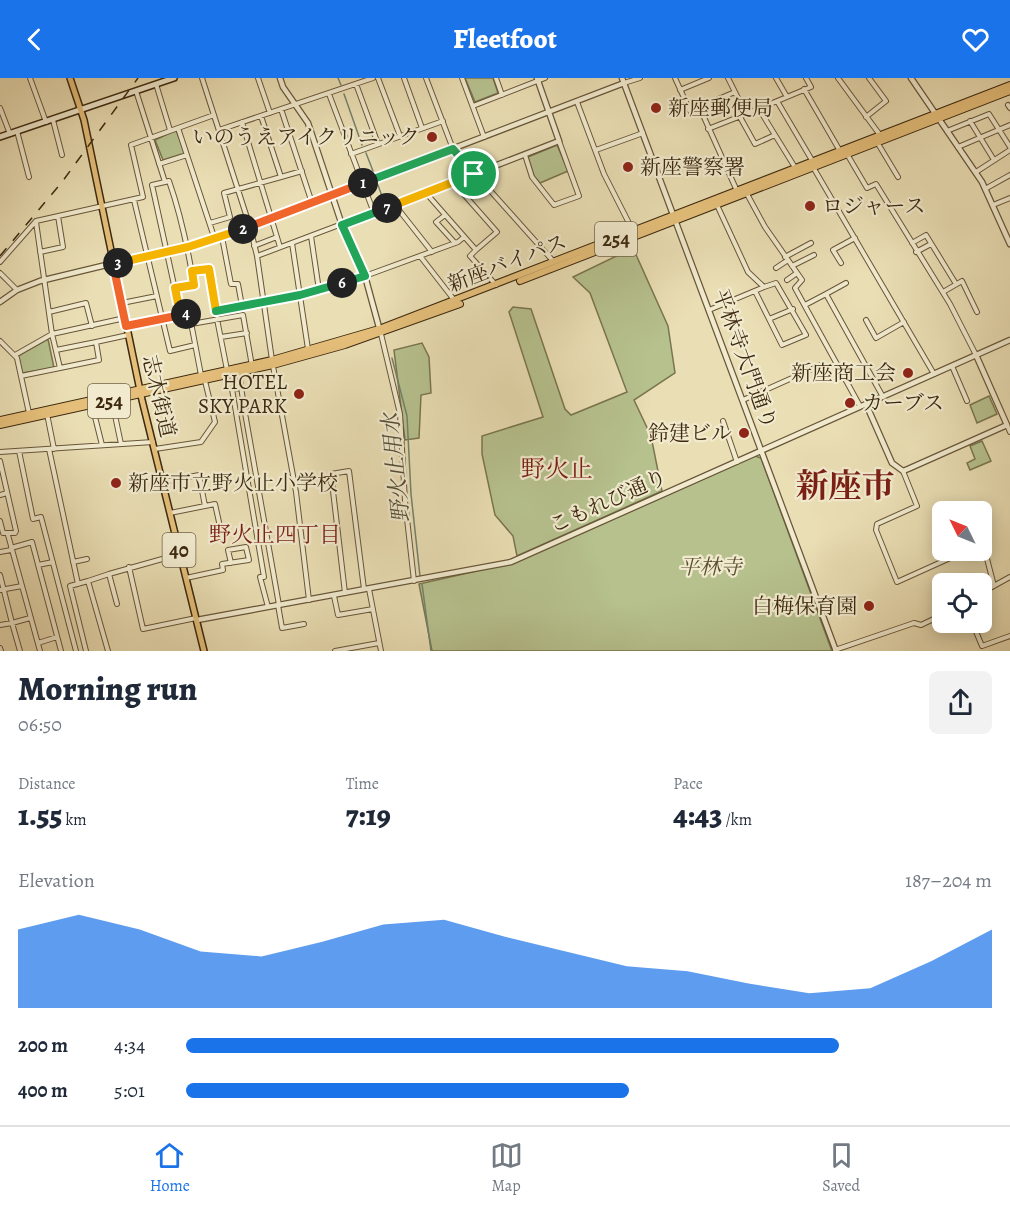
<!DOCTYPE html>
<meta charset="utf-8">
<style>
body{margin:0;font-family:Alegreya,"Noto Serif JP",serif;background:#f2f2f3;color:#1f2937;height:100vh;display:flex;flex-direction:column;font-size:22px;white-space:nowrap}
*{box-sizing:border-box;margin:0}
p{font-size:20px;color:#747a83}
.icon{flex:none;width:33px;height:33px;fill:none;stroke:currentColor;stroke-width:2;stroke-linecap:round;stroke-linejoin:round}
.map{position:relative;height:573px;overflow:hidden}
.details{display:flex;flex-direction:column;background:#fff;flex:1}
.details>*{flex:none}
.needle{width:39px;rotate:313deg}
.buttons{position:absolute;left:932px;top:423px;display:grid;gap:12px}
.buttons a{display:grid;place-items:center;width:60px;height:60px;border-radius:9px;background:#fff;box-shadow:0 3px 15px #0003;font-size:30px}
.pin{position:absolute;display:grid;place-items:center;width:51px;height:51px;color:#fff;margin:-26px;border:3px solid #fff;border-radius:50%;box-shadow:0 2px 6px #0007}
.km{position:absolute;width:30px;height:30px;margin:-15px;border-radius:50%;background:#222;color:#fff;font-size:16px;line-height:30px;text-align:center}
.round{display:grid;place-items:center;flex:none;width:63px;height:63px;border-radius:9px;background:#f2f2f3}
.summary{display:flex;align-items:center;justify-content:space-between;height:102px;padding:0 18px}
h1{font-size:33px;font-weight:800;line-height:45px}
.metrics{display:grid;grid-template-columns:repeat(3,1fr);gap:9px;height:102px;padding:6px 18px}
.metrics div{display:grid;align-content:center}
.metrics b{font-size:30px;font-weight:800}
.metrics small{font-size:16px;font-weight:400}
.metrics p{font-size:16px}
.chart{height:168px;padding:12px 18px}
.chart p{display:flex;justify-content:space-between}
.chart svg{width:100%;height:108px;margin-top:6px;fill:#1a73e8;opacity:.7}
ul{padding:0 18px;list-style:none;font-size:20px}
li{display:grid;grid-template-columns:96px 72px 1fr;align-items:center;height:45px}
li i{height:15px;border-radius:8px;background:#1a73e8}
header{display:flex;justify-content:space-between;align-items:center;height:78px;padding:0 18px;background:#1a73e8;color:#fff;font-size:27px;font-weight:800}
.dock{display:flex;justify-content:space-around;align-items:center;height:84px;border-top:2px solid #e0e1e3;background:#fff;font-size:16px;color:#747a83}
.dock a{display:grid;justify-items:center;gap:3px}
.dock .on{color:#1a73e8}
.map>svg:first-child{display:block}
</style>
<header><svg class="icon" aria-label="back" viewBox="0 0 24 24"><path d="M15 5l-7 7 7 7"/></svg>Fleetfoot<svg class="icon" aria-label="heart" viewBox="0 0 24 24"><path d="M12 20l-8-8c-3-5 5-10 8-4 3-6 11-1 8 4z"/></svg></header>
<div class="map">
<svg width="1010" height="573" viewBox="0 0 1010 573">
<rect width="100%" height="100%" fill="#eadeb4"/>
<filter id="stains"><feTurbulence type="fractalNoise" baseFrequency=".00333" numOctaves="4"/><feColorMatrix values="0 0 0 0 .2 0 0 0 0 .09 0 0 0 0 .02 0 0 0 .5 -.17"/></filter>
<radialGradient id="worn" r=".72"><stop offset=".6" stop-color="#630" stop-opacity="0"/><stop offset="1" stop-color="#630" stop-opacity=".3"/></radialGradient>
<path fill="#b6c18e" stroke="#79754f" stroke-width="1.5" d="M465,0H493L498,15L475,24Z
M176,52L185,75L163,82L155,62Z
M557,67L568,93L540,105L534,98L528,79Z
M633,170L668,248L675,295L634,322L651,358L662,413L517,478L513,458L495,437L482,376V358L543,339L509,234L513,229L531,231L565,331L571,337L627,314L590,215L573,199Z
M48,261L54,290L22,295L18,278Z
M422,265L429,279L431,315L421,317L419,360L405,362L394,272Z
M989,318L997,336L977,345L970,327Z
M982,363L991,383L970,392L967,385L975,381L970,368Z
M755,378L761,380L832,573H432L419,506L516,484Z"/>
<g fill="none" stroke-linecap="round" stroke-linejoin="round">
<path stroke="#73816e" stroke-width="1.5" d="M338,0L341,7
M344,16L362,67
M366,75L373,93
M378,107L384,124
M392,280L407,338L411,416L420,498
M422,506L431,573"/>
<g stroke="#685639" stroke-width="6">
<path id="minor" d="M30,0L46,44
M202,0L250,149L257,178L272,282
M258,0L270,35
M378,0L400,58
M404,0L422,50
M426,0L453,71L554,184
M462,0L484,59
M496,0L502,17
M675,0L690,33L735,14
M728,0L746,36L811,9L806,0
M776,0L787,19
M838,0L880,57
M624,5L640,0
M156,6L170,52
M356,6L378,66
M804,11L840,73
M680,12L709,0
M136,13L165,104L169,103C181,137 188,171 194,207L175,210
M329,16L374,135
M777,23L813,84
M577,24L604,96L633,153
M1008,27L1010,30
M473,28L545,0
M0,30L10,56
M281,31L312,125
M759,31L796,91
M703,37L737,113
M740,39L755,66L775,57
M866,39L886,23L869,0
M53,42L62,77
M970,43L994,82
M242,44L280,169
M178,50L215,162
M708,51L746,36
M219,52L373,0
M17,53L29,99
M947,53L989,36L1010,69
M877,64L898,99
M958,69L1010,47
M596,72L643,55
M351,76L443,43
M847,76L867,110L876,106L950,226L976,277
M525,77L532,99L554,127L579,118L559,63
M159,86L187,77
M813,89L934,296
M976,94L1010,72
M281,99L302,93
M165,104L152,107L178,225L188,229L201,297
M453,104L497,154L476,172
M985,111L1010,97
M426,115L476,172L470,178L496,207
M747,116L765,149L802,202L795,210L860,328
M134,122L170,273L195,267
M395,127L432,174
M993,127L1010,120
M445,137L436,144L455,165
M36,144L52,256L60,290
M210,145L230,139L224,115L281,99L261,38
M311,158L319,212
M222,159L231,206H238L242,228
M292,165L308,271
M912,165L926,157L956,206
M254,168L277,159
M40,174L63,169L58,138
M916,174L931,166
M257,178L474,96
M420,178L455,223
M785,179L811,165
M0,184L36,143L143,119L131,67L214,37
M841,185L833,172L855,160
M792,188L814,177
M776,190L788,182
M192,193L209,191L216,233L300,217L365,198L458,164L464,159
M0,195L17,212
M787,202L797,195
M846,205L826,216L883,319
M755,213L782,267L806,257L776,205L764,209
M943,214L962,203L977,234
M122,225L157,218
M805,227L826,216
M709,232L764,209L748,194L717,127
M49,234L86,225L92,248
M217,241L227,292
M769,241L793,231
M866,242L876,260L904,244
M191,246L243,237L252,288
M126,248L189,236
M381,256L400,336L405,423L414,503
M221,259L247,255
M0,263L17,280L29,335
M56,272L96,264
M15,277L52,256L125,240
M273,288L296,414L309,522
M952,288L967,323
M239,295L243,322L247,325L245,335L279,527
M21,298L99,282L96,264L128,257
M241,310L232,311L264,499H260L268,529
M743,322L821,287
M112,323L121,366
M92,327L102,367
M47,336L54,371
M723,343L737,384
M1007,347L1010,354
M49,371L78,506
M155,371L201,364L215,344L205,303
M19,373L33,441L41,439L76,573
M0,374L153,364
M0,383L16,453L15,455H3L0,443
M903,393L917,428L877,446L876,452L897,504L968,472
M163,404L199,397L205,428
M0,417L7,415
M170,435L215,426L219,444
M8,457L40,573
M981,468L984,469L994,508
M11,470L32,464L61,573
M0,474L11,472
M73,484L87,481
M38,487L53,484
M129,489L143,551L196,540
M0,497L12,545L0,547
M186,500L223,492L222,486L249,482L246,469L228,472L231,485
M369,511L381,573
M0,512L22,508
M345,515L331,396L349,393L364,511
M981,515L1010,499
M334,518L338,537L373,531
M117,526L109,496L180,476
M278,527L282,550L304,546
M972,544L982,568L1010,558
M38,565L57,559
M0,570L1,573
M835,572L914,545L921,547L942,537
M20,573L12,545L30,540
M86,573L70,508L88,503
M108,573L88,503L109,496
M335,573L379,565"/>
</g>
<g stroke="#685639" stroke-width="7">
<path id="tertiary" d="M280,0L283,9L308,45L342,147L365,198L380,253
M622,0L836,573
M911,0L982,104L1010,166
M474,96L559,63L537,0
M0,224L17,212L40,203L222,159L624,5
M866,326L892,385L903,393L908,391L1007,347L976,277
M197,542L511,484L1010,262"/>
</g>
<g stroke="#3c2910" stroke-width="8">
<path id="secondary" d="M0,59L174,0"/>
</g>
<g stroke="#3c2910" stroke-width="8">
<path id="primary" d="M70,0L84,42L142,322L204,573"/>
</g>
<g stroke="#3c2910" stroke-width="8">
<path id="trunk" d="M520,203L1010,13
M0,342L272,282L379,251L1010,7
M0,347L273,287L345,267L460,226"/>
</g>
<use href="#minor" stroke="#f1eace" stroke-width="4"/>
<use href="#tertiary" stroke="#f1eace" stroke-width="4.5"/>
<use href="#secondary" stroke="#f1eace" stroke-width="5"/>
<use href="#primary" stroke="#e5bf7a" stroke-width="5"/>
<use href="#trunk" stroke="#e5bf7a" stroke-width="6"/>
<path stroke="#3c2910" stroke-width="1.5" stroke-dasharray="10 10" stroke-linecap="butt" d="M0,178L62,104L138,0"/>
</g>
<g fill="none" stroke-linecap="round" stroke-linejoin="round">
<g stroke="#fff" stroke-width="12">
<path id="split-1" d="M363,105L453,71L474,96"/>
</g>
<g stroke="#fff" stroke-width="12">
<path id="split-2" d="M243,151L363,105"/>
</g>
<g stroke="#fff" stroke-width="12">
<path id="split-3" d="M118,185L188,169L243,151"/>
</g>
<g stroke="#fff" stroke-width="12">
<path id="split-4" d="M118,185L113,186L126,248L186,236"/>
</g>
<g stroke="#fff" stroke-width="12">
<path id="split-5" d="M186,236H189L188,229L178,225L175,210L194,207L192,193L209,191L216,233"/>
</g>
<g stroke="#fff" stroke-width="12">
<path id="split-6" d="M216,233L300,217L342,205"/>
</g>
<g stroke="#fff" stroke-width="12">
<path id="split-7" d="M342,205L365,198L342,147L387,130"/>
</g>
<g stroke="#fff" stroke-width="12">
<path id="split-8" d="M387,130L474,96"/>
</g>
<use href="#split-1" stroke="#22a559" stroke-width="8"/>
<use href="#split-2" stroke="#f0652b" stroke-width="8"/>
<use href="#split-3" stroke="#f5b400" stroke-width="8"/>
<use href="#split-4" stroke="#f0652b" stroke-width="8"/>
<use href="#split-5" stroke="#f5b400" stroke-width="8"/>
<use href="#split-6" stroke="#22a559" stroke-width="8"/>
<use href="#split-7" stroke="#22a559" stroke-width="8"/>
<use href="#split-8" stroke="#f5b400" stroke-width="8"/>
</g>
<g fill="#8f2418" stroke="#f1eace" stroke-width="2">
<circle cx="656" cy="30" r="6"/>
<circle cx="432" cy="59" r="6"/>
<circle cx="628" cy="89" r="6"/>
<circle cx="810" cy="128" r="6"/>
<circle cx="908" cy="295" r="6"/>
<circle cx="299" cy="316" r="6"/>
<circle cx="850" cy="325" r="6"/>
<circle cx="744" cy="355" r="6"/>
<circle cx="116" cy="405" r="6"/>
<circle cx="869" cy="528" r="6"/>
</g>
<g text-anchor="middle" stroke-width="4.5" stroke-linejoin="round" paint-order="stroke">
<g fill="#f1eace" stroke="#726349" stroke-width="1.5">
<rect x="595" y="144" width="42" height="34" rx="4.5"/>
<rect x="88" y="306" width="42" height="34" rx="4.5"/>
<rect x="162.5" y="455" width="33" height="34" rx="4.5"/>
</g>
<g font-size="20" font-weight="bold" fill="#3c2910">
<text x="616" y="168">254</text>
<text x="109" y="330">254</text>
<text x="179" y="479">40</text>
</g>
<g font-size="21" fill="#3c2910" stroke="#f1eace" text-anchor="start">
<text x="668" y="37">新座郵便局</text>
<text x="420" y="66" text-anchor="end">いのうえアイクリニック</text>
<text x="640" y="96">新座警察署</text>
<text x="822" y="135">ロジャース</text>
<text x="896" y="302" text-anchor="end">新座商工会</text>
<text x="287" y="311" text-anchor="end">HOTEL<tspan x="287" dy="24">SKY PARK</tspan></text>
<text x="862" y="332">カーブス</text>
<text x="732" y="362" text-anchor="end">鈴建ビル</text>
<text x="128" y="412">新座市立野火止小学校</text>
<text x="857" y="535" text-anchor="end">白梅保育園</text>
</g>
<g font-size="21" fill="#3c2910" stroke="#f1eace">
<text transform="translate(507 185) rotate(-21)" y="7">新座バイパス</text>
<text transform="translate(745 281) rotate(70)" y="7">平林寺大門通り</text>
<text transform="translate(159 318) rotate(77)" y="7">志木街道</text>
<text transform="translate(608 423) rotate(-24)" y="7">こもれび通り</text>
</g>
<g font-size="21" font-style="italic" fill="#5a4f30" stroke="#f1eace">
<text x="710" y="496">平林寺</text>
</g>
<g font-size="22" font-style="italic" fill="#534e37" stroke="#f1eace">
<text transform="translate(395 390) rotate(-96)" y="8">野火止用水</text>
</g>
<g font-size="22" fill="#7a1f14" stroke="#f1eace">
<text x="275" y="464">野火止四丁目</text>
</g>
<g font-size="24" fill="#7a1f14" stroke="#f1eace">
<text x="557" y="399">野火止</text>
</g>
<g font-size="33" font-weight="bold" fill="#7a1f14" stroke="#f1eace">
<text x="845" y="419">新座市</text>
</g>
</g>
<rect width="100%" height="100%" filter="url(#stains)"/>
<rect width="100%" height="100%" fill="url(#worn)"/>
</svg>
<div class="buttons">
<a><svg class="needle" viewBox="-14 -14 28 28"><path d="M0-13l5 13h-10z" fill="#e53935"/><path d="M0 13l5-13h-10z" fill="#747a83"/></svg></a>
<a><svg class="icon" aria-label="locate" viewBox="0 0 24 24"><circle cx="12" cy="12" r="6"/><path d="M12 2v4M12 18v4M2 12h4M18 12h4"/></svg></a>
</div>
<div class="pin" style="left:474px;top:96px;background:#1e9e55"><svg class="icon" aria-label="arrive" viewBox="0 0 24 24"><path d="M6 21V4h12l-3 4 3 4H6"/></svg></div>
<b class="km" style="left:363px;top:105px">1</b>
<b class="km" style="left:243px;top:151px">2</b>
<b class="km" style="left:118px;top:185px">3</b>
<b class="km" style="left:186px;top:236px">4</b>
<b class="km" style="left:342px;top:205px">6</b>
<b class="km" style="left:387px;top:130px">7</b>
</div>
<section class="details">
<div class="summary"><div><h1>Morning run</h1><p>06:50</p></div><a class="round"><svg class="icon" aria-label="share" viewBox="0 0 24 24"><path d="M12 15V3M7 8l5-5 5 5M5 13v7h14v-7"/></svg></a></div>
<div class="metrics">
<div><p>Distance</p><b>1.55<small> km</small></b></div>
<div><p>Time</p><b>7:19</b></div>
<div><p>Pace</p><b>4:43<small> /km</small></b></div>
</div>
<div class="chart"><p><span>Elevation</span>187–204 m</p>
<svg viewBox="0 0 160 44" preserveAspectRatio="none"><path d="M0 44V12L10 6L20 12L30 21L40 23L50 17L60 10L70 8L80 15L90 21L100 27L110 29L120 34L130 38L140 36L150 25L160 12V44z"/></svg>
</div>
<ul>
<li><b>200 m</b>4:34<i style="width:81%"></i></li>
<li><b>400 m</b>5:01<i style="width:55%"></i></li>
</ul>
</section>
<nav class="dock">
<a class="on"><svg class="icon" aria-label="home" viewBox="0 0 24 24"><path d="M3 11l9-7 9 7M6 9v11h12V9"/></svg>Home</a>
<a><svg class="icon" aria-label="map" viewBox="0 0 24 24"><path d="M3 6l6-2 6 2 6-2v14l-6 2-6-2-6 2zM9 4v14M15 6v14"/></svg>Map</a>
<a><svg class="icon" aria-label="saved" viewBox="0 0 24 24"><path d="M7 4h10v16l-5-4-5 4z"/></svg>Saved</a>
</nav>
